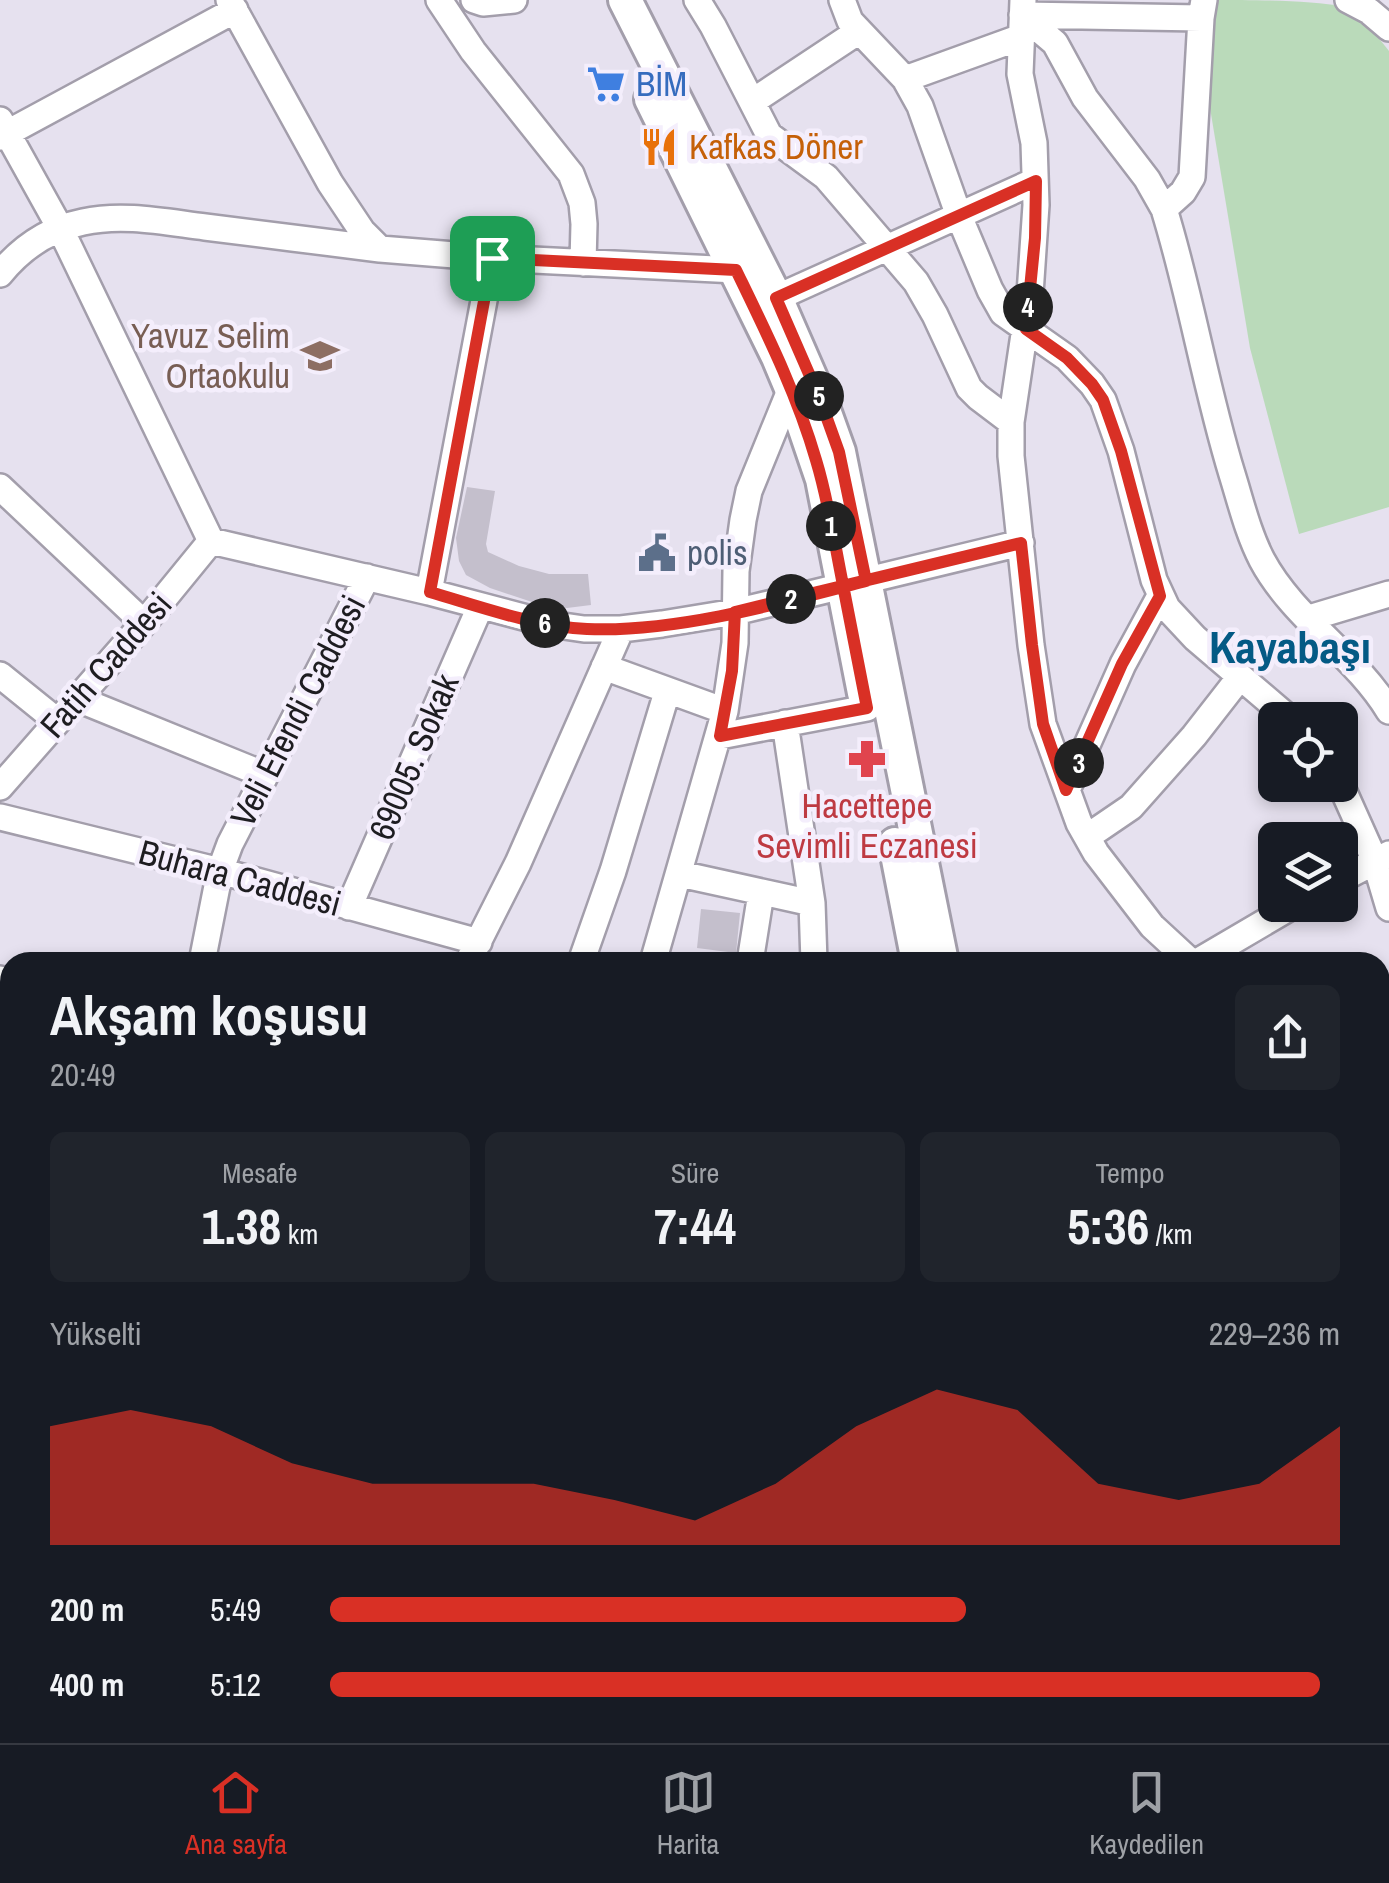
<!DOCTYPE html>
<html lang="tr">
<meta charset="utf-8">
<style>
body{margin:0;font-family:"Archivo Narrow",sans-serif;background:#20242c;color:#f1f3f6;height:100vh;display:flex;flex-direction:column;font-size:38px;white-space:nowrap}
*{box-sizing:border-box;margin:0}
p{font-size:32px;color:#9ea1a6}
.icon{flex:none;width:55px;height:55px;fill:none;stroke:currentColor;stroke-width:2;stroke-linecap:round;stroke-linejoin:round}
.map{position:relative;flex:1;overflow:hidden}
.sheet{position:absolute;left:0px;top:952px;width:1390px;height:792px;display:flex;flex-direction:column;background:#171b24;border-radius:30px 30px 0 0;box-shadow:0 5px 15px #0003}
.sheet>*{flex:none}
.fabs{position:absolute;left:1258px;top:702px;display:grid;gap:20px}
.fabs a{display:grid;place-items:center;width:100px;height:100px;border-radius:15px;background:#171b24;box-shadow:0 5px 15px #0003;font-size:50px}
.pin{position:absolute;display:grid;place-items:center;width:85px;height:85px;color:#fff;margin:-42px;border-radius:20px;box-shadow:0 5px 15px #0006}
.km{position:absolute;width:50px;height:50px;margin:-25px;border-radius:50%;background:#222;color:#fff;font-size:28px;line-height:50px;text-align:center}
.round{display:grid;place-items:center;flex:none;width:105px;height:105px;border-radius:15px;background:#20242c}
.head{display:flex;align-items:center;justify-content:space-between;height:170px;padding:0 50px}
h1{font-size:55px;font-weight:800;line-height:75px}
.figures{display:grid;grid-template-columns:repeat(3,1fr);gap:15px;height:170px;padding:10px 50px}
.figures div{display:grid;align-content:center;border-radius:15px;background:#20242c;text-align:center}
.figures b{font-size:50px;font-weight:800}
.figures small{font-size:28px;font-weight:400}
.figures p{font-size:28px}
.chart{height:280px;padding:20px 50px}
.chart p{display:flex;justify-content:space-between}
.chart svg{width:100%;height:180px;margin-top:10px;fill:#d93025;opacity:.7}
ul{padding:0 50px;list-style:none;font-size:32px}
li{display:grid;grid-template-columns:160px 120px 1fr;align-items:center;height:75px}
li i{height:25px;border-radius:12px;background:#d93025}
.tabs{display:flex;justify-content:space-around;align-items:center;height:140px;border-top:2px solid #363941;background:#171b24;font-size:28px;color:#9ea1a6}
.tabs a{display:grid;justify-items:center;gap:5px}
.tabs .selected{color:#d93025}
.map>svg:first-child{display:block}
</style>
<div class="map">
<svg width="1389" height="1743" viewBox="0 0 1389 1743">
<rect width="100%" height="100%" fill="#e6e1ef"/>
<path fill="#badaba" d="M1216,0C1250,0 1313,0 1343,7C1359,14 1379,38 1389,51V507L1299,534L1250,348L1210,108V14Z"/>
<path fill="#c4bfcc" d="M467,487L495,491L486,544L488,552L519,566L549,574H588L591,605L567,608L544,606L490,588L466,575L459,561L456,538Z
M701,909L740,913L736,953L697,948Z
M331,1735H406L404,1743H329Z
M542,1735H578L577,1743L542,1741Z"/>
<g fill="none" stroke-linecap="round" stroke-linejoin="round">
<g stroke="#a39eab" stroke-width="30">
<path id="minor" d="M229,0L330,183L362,231L380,249L492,258L736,270
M439,0L473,51L571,174L582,203L584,224L583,263
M474,0L483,3L514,0
M697,0L713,26L769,135L826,177L916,282L935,315L969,388L978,397L1011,422
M842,0L850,21L905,79L920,106L959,216L990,290L1003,313L1067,358L1092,384L1103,400L1121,451L1154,580L1167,608L1195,638L1291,720
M1023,0L1020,74L1034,143L1036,205L1030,294L1011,422V456L1031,645L1043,724L1079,823L1096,853L1152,926L1191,962
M1204,0L1201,18L1022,15L1055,43L1085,98L1147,179L1164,209C1191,296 1205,386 1232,474C1241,503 1248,533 1262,560C1293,618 1355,655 1389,711
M1348,0L1369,11L1389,28
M905,79L1021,37
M752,102L859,31
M0,120L60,228L211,541L429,592L550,624L584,629H621L662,624L735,612L1021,543
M0,137L235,10
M1164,209L1183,192L1192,177L1201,18
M0,274C22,247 49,229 83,222C123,213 165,222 205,227C263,234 322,242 380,249
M776,298L1035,181
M0,487L144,623
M429,592L492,258
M1309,618L1389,594
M604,667L725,711
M0,675L57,721
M78,699L265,775
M785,723L812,903L814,962
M720,736L867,708
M1340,783L1375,861L1389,908
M0,787L144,623L211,541
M1067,790L1123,664L1160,596
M0,817L220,871L479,942
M1087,837L1131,807L1194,736L1240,677
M680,874L812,903
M1340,880L1389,854
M349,907L480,607
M202,962L220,871L230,844L367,577
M468,962L518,863L621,629
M581,962L613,871L667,692
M653,962L725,711L735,643L736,571L743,520L749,491L791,388
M750,962L761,893
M1197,962L1294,905
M0,979L10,982
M0,1079L10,1054
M1380,1156L1389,1167
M0,1166L10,1168
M0,1324L10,1327
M1380,1406L1389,1401
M0,1476L10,1478
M1380,1506L1389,1501
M0,1549L10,1505
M18,1735L55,1743
M113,1743L116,1735
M294,1743L297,1735
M508,1743L509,1735
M657,1743L658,1735
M775,1743V1735
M928,1743L929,1735"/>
</g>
<g stroke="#a39eab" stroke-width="38">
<path id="major" d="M625,0L776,298L820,399L839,452L942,962
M651,99L778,357L791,388L822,479L864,693
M895,844L918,962
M1111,1735L1126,1743
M1051,1743L1052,1735"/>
</g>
<g stroke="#a39eab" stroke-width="42">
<path id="highway" d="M1380,1683L1389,1676
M1291,1743L1304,1735
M1362,1743L1373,1735"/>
</g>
<use href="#minor" stroke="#fff" stroke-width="25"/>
<use href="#major" stroke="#fff" stroke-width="32"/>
<use href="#highway" stroke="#fff" stroke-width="38"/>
</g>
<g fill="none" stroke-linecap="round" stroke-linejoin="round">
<g stroke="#fff" stroke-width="20">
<path id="route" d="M492,258L736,270C766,332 797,394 816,460C828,499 834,540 842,580C850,623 859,665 867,708L720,736L732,671L735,612L1021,543L1032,645L1043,724L1066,790L1122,664L1160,596L1121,451L1103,400L1092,384L1067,358L1026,329L1035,238L1036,181L776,298L820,399L839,452L866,581C782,603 674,633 587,629C536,627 478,606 430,592L492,258"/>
</g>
<use href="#route" stroke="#d93025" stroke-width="12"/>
</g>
<defs>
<g id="supermarket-bare" transform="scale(3)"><path d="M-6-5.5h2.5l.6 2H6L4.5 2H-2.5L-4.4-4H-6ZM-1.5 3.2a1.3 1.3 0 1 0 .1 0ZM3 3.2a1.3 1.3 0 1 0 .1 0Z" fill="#3f7fe0" stroke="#f4eefc" stroke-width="2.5" paint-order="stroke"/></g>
<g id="restaurant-bare" transform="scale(3)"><path d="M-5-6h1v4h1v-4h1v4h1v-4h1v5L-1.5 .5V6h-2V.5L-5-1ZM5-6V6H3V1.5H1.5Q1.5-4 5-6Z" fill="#e8710a" stroke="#f4eefc" stroke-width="2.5" paint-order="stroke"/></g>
<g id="school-bare" transform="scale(3)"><path d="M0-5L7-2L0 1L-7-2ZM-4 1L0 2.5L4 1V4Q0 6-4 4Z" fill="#8d6e63" stroke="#f4eefc" stroke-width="2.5" paint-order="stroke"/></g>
<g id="civic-bare" transform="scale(3)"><path d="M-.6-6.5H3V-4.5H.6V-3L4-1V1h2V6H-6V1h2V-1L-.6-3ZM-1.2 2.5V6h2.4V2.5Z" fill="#5c6f8a" stroke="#f4eefc" stroke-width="2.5" paint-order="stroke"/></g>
<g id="pharmacy-bare" transform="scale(3)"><path d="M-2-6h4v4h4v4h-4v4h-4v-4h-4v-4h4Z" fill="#e0444e" stroke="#f4eefc" stroke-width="2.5" paint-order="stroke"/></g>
</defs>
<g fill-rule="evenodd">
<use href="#supermarket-bare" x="606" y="84"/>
<use href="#restaurant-bare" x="659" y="147"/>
<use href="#school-bare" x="320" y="356"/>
<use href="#civic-bare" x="657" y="553"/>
<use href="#pharmacy-bare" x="867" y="759"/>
</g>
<g text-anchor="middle" stroke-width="9" stroke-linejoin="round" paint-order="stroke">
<g font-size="35" fill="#366cbe" stroke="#f4eefc" text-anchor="start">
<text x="636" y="96">BİM</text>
</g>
<g font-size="35" fill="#c56008" stroke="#f4eefc" text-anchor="start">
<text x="689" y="159">Kafkas Döner</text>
</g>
<g font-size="35" fill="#785e54" stroke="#f4eefc" text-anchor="end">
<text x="290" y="348">Yavuz Selim<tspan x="290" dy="40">Ortaokulu</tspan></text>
</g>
<g font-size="35" fill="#4e5e75" stroke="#f4eefc" text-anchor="start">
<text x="687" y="565">polis</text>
</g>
<g font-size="35" fill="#1e1d21" stroke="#f4eefc">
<text transform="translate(106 665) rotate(-49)" y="12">Fatih Caddesi</text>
<text transform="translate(298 711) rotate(-63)" y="12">Veli Efendi Caddesi</text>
<text transform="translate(414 757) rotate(-67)" y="12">69005. Sokak</text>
<text transform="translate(240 878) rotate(15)" y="12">Buhara Caddesi</text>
</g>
<g font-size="35" fill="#be3a42" stroke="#f4eefc">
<text x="867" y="818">Hacettepe<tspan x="867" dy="40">Sevimli Eczanesi</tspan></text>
</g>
<g font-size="45" font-weight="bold" fill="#045a85" stroke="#f4eefc">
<text x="1290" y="663">Kayabaşı</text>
</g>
</g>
</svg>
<div class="fabs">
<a><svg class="icon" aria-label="locate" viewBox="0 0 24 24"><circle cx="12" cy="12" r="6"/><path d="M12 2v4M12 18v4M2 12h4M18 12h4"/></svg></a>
<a><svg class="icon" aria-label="layers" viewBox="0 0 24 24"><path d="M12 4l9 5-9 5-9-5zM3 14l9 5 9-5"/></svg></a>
</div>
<div class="pin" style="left:492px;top:258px;background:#1e9e55"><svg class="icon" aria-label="arrive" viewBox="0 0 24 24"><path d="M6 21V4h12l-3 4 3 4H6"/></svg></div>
<b class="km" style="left:831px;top:526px">1</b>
<b class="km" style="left:791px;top:599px">2</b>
<b class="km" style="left:1079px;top:763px">3</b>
<b class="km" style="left:1028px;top:307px">4</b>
<b class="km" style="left:819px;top:396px">5</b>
<b class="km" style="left:545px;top:623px">6</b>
<section class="sheet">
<div class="head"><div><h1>Akşam koşusu</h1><p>20:49</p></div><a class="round"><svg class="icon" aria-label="share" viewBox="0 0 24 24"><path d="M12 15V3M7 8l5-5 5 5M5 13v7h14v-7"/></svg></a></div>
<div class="figures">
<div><p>Mesafe</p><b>1.38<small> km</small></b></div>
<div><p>Süre</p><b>7:44</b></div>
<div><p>Tempo</p><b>5:36<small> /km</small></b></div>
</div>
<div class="chart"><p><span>Yükselti</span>229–236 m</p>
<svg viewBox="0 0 160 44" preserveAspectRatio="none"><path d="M0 44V15L10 11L20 15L30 24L40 29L50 29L60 29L70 33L80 38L90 29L100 15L110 6L120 11L130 29L140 33L150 29L160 15V44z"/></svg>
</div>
<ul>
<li><b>200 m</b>5:49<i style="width:63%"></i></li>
<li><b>400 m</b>5:12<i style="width:98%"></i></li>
</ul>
</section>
</div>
<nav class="tabs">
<a class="selected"><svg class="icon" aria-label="home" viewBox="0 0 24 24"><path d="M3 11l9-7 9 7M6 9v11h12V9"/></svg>Ana sayfa</a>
<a><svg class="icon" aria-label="map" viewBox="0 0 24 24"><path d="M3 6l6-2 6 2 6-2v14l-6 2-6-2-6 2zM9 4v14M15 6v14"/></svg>Harita</a>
<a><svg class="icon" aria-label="saved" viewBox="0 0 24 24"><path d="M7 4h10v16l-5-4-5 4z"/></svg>Kaydedilen</a>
</nav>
